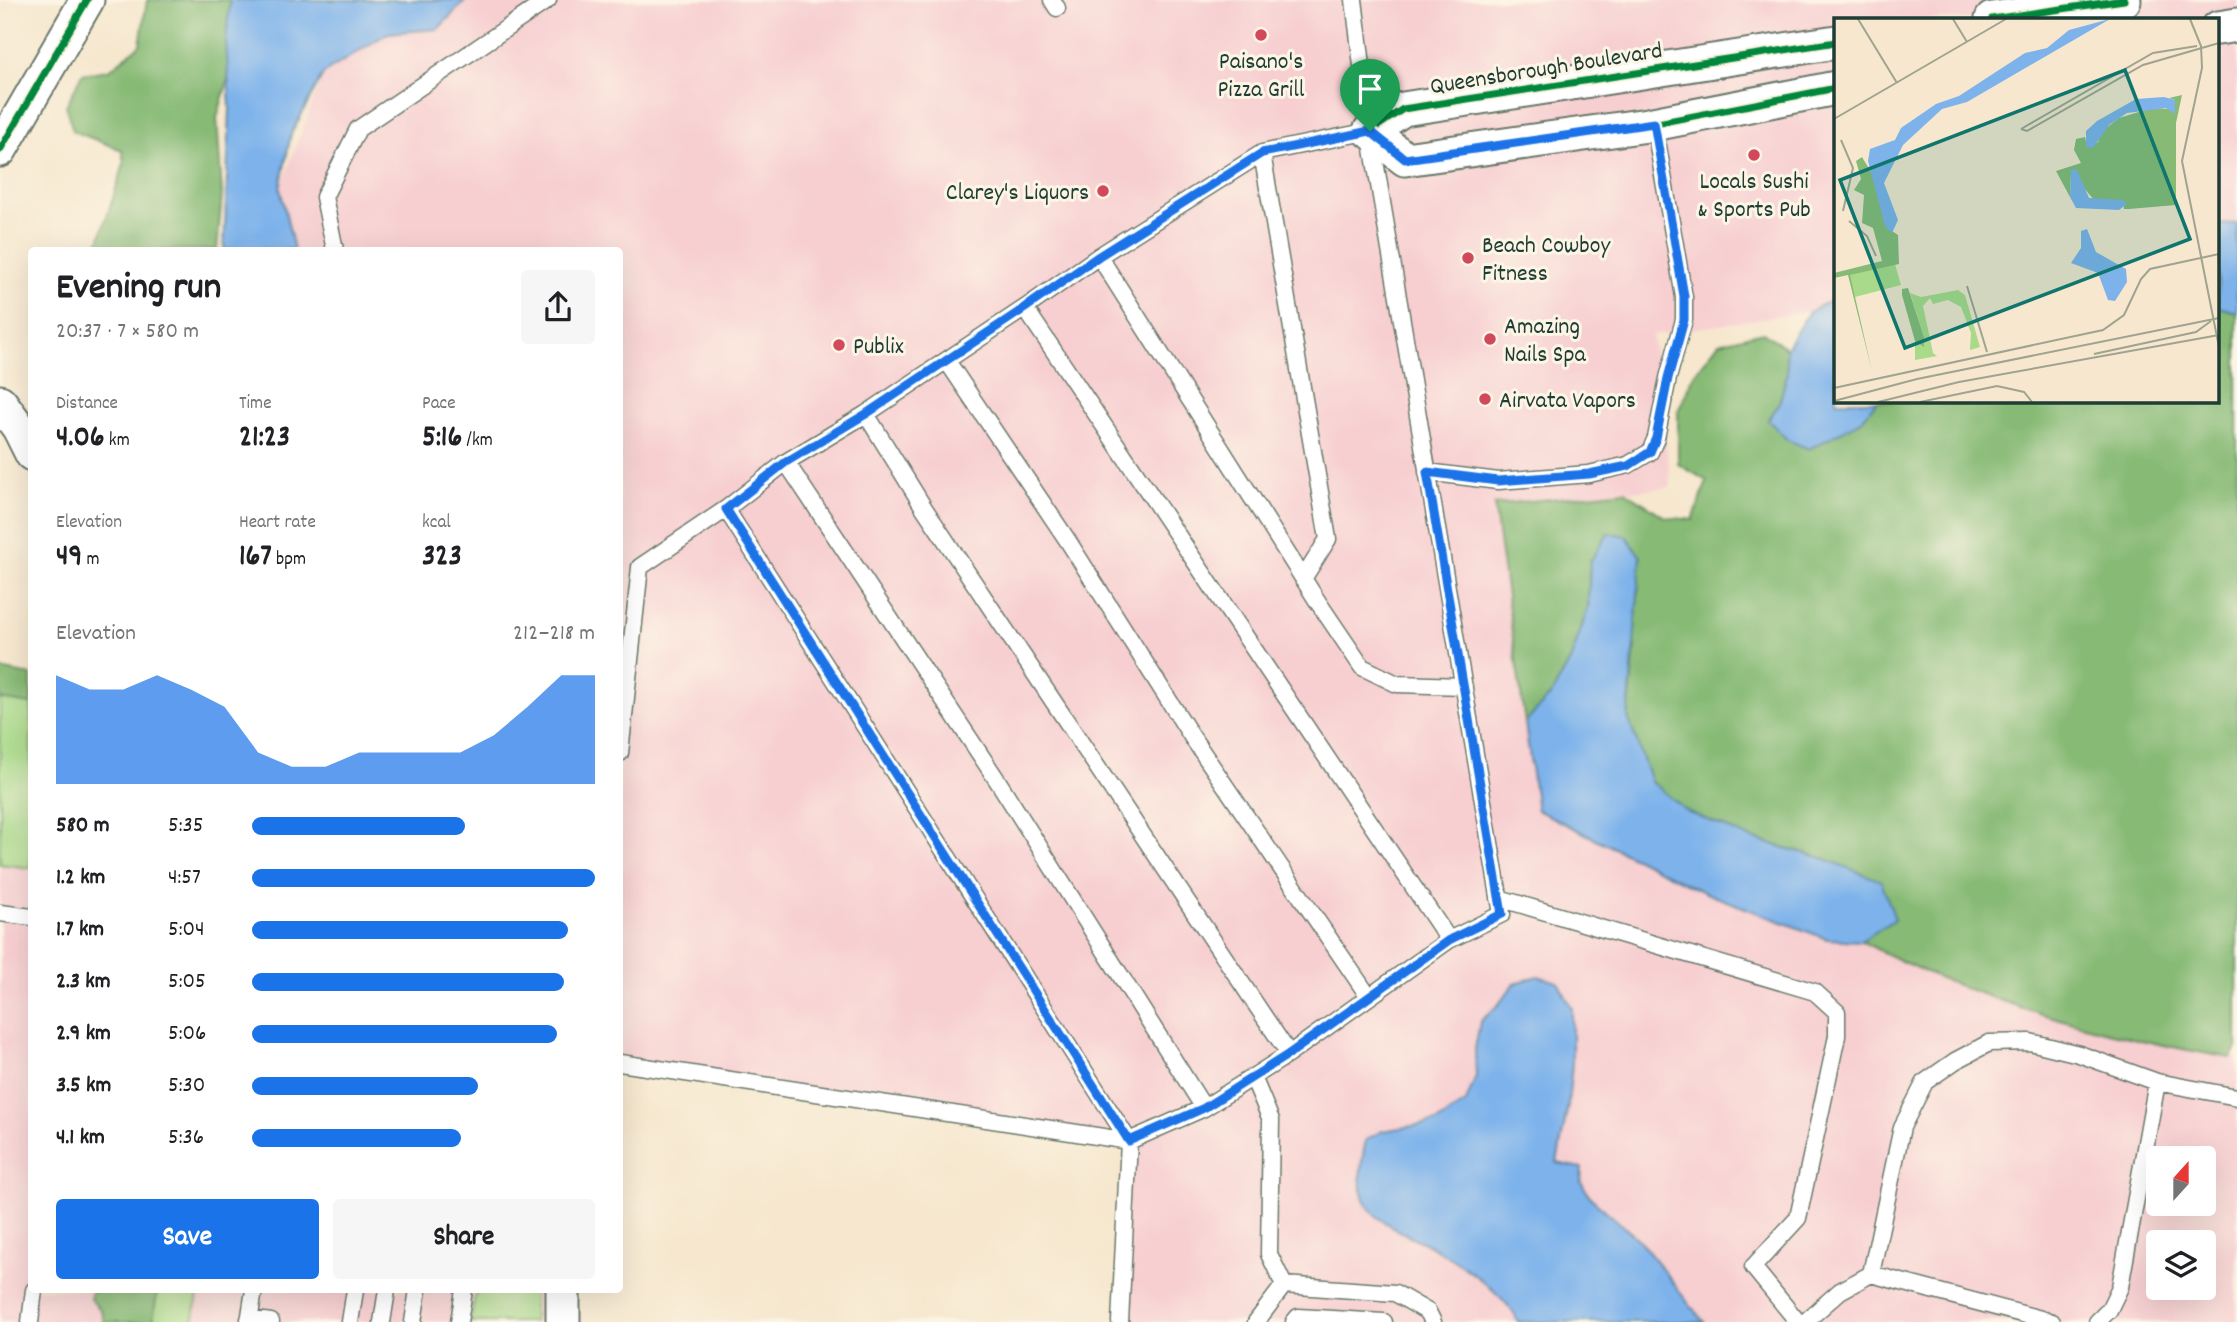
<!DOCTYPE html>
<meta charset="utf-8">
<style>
body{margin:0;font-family:Dekko,sans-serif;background:#f6f6f6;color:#202124;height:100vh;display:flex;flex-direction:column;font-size:26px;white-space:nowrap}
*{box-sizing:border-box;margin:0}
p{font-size:23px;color:#757577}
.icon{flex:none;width:38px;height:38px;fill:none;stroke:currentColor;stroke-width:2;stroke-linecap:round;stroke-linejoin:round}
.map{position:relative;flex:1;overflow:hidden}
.panel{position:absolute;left:28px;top:247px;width:595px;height:1046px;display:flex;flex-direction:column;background:#fff;border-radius:7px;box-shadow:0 7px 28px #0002}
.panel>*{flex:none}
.needle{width:46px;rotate:21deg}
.fabs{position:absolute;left:2146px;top:1146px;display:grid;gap:14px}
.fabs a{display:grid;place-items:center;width:70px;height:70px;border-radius:7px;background:#fff;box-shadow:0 7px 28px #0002;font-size:35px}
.pin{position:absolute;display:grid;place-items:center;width:60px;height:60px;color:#fff;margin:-72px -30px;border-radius:50% 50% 50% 0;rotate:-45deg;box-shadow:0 0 7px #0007}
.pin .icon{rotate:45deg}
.round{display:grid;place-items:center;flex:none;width:74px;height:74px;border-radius:7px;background:#f6f6f6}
.summary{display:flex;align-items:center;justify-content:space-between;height:119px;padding:0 28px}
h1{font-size:38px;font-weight:800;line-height:52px}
.stats{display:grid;grid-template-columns:repeat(3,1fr);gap:10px;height:119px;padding:7px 28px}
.stats div{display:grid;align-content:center}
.stats b{font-size:30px;font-weight:800}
.stats small{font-size:19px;font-weight:400}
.stats p{font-size:19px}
.chart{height:196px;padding:14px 28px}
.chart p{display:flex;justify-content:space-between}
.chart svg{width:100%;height:126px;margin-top:7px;fill:#1a73e8;opacity:.7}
.primary-button{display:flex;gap:14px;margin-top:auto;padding:14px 28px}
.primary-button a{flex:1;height:80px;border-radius:7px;background:#1a73e8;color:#fff;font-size:28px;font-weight:800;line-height:80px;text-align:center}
.primary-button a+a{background:#f6f6f6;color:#202124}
ul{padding:0 28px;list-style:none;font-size:23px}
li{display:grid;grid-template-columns:112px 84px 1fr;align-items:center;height:52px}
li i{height:18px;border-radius:9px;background:#1a73e8}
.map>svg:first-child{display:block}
</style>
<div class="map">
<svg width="2237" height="1322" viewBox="0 0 2237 1322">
<rect width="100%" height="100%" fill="#fcf5e5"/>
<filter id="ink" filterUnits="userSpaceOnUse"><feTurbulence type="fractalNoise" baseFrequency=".0143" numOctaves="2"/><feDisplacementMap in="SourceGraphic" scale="14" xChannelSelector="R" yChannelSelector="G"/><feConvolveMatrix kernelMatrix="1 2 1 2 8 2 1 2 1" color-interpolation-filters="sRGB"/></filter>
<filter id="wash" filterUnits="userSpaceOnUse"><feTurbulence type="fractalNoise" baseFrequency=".00686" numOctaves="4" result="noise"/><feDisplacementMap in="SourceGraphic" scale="28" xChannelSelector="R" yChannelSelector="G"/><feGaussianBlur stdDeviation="1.57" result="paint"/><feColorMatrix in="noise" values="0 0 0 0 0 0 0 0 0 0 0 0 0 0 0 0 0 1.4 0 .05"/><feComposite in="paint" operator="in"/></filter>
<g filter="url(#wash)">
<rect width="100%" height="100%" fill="#f6e7ce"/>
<path fill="#f7cfd1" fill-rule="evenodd" d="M441,0H2237V269L2218,266V19H1836V307L1652,335L1671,487L1495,505L2237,1018V1322H1120L1129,1141L620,1063V250H285L280,188L324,73ZM2158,1158H2203V1204H2158ZM2158,1242H2203V1288H2158Z
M0,699L31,704L32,1290H563V1322H0Z"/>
<path fill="#a9da89" stroke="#648c5e" stroke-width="2" d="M0,699L31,704V868L0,864Z
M157,1290H199L193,1322H153Z
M476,1290H534V1322H470Z"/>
<path fill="#86ba75" stroke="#527c54" stroke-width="2" d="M147,0H234L235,55L217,118L222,194L217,250H96L124,164L122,150L73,131L66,106L82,74L109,70L140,45Z
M2218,307L2237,312V1048L2231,1058C2109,1037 1971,1000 1861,941L1895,919L1823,858L1752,839L1686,811L1651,781L1628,718L1635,646L1590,562L1588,608L1571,659L1552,694L1525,723L1494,505L1625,491L1665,517L1693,520L1707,481L1678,464V412L1694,375L1719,343L1763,332L1786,348L1787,374L1779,404L1860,422L1877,401H2218Z
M0,669L31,675V704L0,699Z
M92,1290H157L153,1322H104L101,1310L90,1299Z"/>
<path fill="#7db2eb" stroke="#4e7890" stroke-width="2" d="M230,0H466L438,29L388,33L324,73L291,134L280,188L294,250H224L230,108L226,41Z
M2237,223V312L2218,307V225Z
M1836,297V401H1877L1860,422L1809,449L1787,440L1768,420L1779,404L1787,374L1786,348L1809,312Z
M1608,533L1626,536L1641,557L1628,718L1651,781L1686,811L1752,839L1823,858L1881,881L1895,919L1861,941L1827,939L1706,893L1537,810L1525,723L1552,694L1571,659L1588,608L1590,562Z
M1538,976L1558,982L1572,1008V1063L1568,1105L1557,1163L1582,1168L1581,1182L1591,1198L1639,1240L1704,1322H1518C1508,1296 1462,1265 1438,1250C1417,1238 1373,1224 1364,1199C1357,1179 1362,1160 1366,1140L1382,1131L1437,1122L1466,1102L1476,1076L1475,1049L1480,1022L1498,1005L1514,984Z"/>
</g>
<g filter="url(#ink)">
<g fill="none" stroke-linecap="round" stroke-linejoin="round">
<g stroke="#6a786a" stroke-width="19">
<path id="service" d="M1052,0L1057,8
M1262,153L1328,539L1303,579
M335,250L324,197L358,129L548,0
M1099,256L1318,602L1362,667L1397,684L1464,686
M1025,308L1449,940
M947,361L1068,541L1192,737L1369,997
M866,414L924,508L1289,1054
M786,462L999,783L1204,1108
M1427,472L1498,481L1589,474L1628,465L1650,452L1656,438L1668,378L1684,320V297L1654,123
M726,509L1129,1141L1120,1322
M620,753L640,567L726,509L786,462L866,414L1025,308L1099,256L1262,153L1370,131
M1499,898L1815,992L1837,1012V1036L1798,1218L1753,1267L1798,1322
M0,913L32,917
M620,1063L1129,1141L1204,1108L1289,1054L1449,940L1502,914L1370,131L1354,0
M1253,1077L1271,1120L1269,1254L1284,1285
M1871,1274L1902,1127L1925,1082L1955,1061L1989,1043L2030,1042L2079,1054L2157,1082
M249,1319L271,1322
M30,1322L34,1290
M249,1322L254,1290
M350,1322L355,1290
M382,1322L387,1290
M413,1322L418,1290
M459,1322L464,1290
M1256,1322L1284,1285L1395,1293L1428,1312L1433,1322
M1294,1322L1298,1317L1384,1322
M1805,1322L1840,1291L1871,1274L2052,1322
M2097,1322L2109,1310L2120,1287L2157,1082L2237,1097"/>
</g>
<g stroke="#6a786a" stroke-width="37">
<path id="minor" d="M1992,19L2124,0
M2218,28L2237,25
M1836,42L1403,109L1370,131L1405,159L1648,125L1836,88
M0,150L87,0
M0,402L19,428L32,454
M563,1322V1290"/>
</g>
<use href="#service" stroke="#fff" stroke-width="16"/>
<use href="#minor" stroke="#fff" stroke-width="33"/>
<g stroke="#fcf5e5" stroke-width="11">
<path id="cycleway" d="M1992,19L2124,0
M1836,42L1403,109L1370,131L1405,159L1648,125L1836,88
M0,150L87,0"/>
</g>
<use href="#cycleway" stroke="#00873e" stroke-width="7"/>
</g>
</g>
<g fill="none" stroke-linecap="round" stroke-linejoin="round" filter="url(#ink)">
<g stroke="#fff" stroke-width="14">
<path id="route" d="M1654,123L1684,296V320L1668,378L1656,438L1650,452L1628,466L1589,474L1498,481L1427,472L1502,914L1449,940L1289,1054L1204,1108L1129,1141L726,509L786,462L866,414L1025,308L1099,256L1262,153L1370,131L1405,159Z"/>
</g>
<use href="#route" stroke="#1a73e8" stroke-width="9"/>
</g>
<g fill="#d1495b" stroke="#fcf5e5" stroke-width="2.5">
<circle cx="1261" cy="35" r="7"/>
<circle cx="1754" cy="155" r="7"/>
<circle cx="1103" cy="191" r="7"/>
<circle cx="1468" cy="258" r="7"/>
<circle cx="1490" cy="339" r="7"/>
<circle cx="839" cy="345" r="7"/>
<circle cx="1485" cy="399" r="7"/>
</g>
<g text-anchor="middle" stroke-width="6" stroke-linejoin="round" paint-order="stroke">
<g font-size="24" fill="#1f3d34" stroke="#fcf5e5" text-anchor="start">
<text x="1261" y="68" text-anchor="middle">Paisano's<tspan x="1261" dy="28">Pizza Grill</tspan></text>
<text x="1754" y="188" text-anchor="middle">Locals Sushi<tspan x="1754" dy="28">&amp; Sports Pub</tspan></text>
<text x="1089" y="199" text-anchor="end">Clarey's Liquors</text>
<text x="1482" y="252">Beach Cowboy<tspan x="1482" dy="28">Fitness</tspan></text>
<text x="1504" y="333">Amazing<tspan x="1504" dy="28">Nails Spa</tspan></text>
<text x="853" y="353">Publix</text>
<text x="1499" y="407">Airvata Vapors</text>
</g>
<g font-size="24" fill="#1f3d34" stroke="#fcf5e5">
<text transform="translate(1546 67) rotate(-9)" y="8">Queensborough Boulevard</text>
</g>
</g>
<g transform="translate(1834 18)">
<rect width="385" height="385" fill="#f6e7ce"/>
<path d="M61,246L67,267L21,279L15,257ZM124,272L131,277L146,329L136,332L137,315L127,289L114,282L99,286L96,280L89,288L99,335L103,338L81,342V323L90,319L76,275L87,279Z" fill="#a9da89"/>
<path d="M348,77L342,105V187L295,191H290L289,182L261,183L237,155L236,179L222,153L247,145L240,132L242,121L251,119L253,129L264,124L267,114L285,100L318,90L336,91L341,82L335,80ZM28,139L39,157L55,211L64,217L65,246L16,257L38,353L14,257L0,260V255L48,243L39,210L28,205L30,177L20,172L27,161L22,143ZM74,270L90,319V329L81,323L68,277V271Z" fill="#86ba75"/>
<path d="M276,1L133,84L108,91L69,127L50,165L64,202L58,215L51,208L34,143L36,131L61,122L67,110L102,86L125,78L191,35L213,30L235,12ZM330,79L341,82V96L332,90L293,95L275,107L259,130L252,129V113L263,103L302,81ZM237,151L243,152L255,180L289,182L293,186L285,192L242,190L236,179ZM253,211L262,234L292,251L293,264L281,283L274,282L264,255L237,245L247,230V213Z" fill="#7db2eb"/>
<path fill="none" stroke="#a0a390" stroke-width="2" d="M24,1L63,65M119,1L133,24M356,1L367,28L368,50L348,143L385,329M0,101L172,1M187,111L193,113L309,47L385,25M187,111L319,35L363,28M7,122L19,150L9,193M15,203L33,218L42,238M133,268L153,334M260,336L362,314L377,303M0,370L269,312L290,297L307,261L316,251L385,236M0,383L83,361L385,300M44,384L125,364L385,317M86,384L163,368L190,374L198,384"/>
<path fill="#0f766e" fill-opacity="0.15" stroke="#0f766e" stroke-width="3.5" d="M291,52L356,221L71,330L6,162Z"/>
<rect width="385" height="385" fill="none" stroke="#1f3d34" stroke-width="3.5"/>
</g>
</svg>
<div class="fabs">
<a><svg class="needle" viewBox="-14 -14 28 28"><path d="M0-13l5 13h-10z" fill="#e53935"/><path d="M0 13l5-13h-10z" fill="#757577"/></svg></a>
<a><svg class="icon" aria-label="layers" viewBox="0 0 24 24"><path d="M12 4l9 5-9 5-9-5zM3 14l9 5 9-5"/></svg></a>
</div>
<div class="pin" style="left:1370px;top:131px;background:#1e9e55"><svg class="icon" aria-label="arrive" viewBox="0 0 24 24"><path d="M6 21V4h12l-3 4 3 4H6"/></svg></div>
<section class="panel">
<div class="summary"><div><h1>Evening run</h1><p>20:37 · 7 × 580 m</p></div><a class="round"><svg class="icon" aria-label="share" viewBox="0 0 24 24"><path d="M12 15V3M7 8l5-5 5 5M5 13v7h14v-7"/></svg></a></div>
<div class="stats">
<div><p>Distance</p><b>4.06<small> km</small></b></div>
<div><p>Time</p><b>21:23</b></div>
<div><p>Pace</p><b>5:16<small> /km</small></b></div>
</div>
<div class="stats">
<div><p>Elevation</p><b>49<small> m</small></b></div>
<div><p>Heart rate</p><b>167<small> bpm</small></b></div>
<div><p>kcal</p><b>323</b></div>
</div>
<div class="chart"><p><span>Elevation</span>212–218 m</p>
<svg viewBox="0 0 160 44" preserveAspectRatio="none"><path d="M0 44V6L10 11L20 11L30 6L40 11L50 17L60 33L70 38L80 38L90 33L100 33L110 33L120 33L130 27L140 17L150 6L160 6V44z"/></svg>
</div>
<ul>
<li><b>580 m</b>5:35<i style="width:62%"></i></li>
<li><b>1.2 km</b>4:57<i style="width:100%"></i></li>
<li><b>1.7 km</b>5:04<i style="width:92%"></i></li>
<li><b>2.3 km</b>5:05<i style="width:91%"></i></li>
<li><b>2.9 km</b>5:06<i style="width:89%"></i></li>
<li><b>3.5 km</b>5:30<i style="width:66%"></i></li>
<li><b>4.1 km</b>5:36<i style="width:61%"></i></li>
</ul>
<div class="primary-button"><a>Save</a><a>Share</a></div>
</section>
</div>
